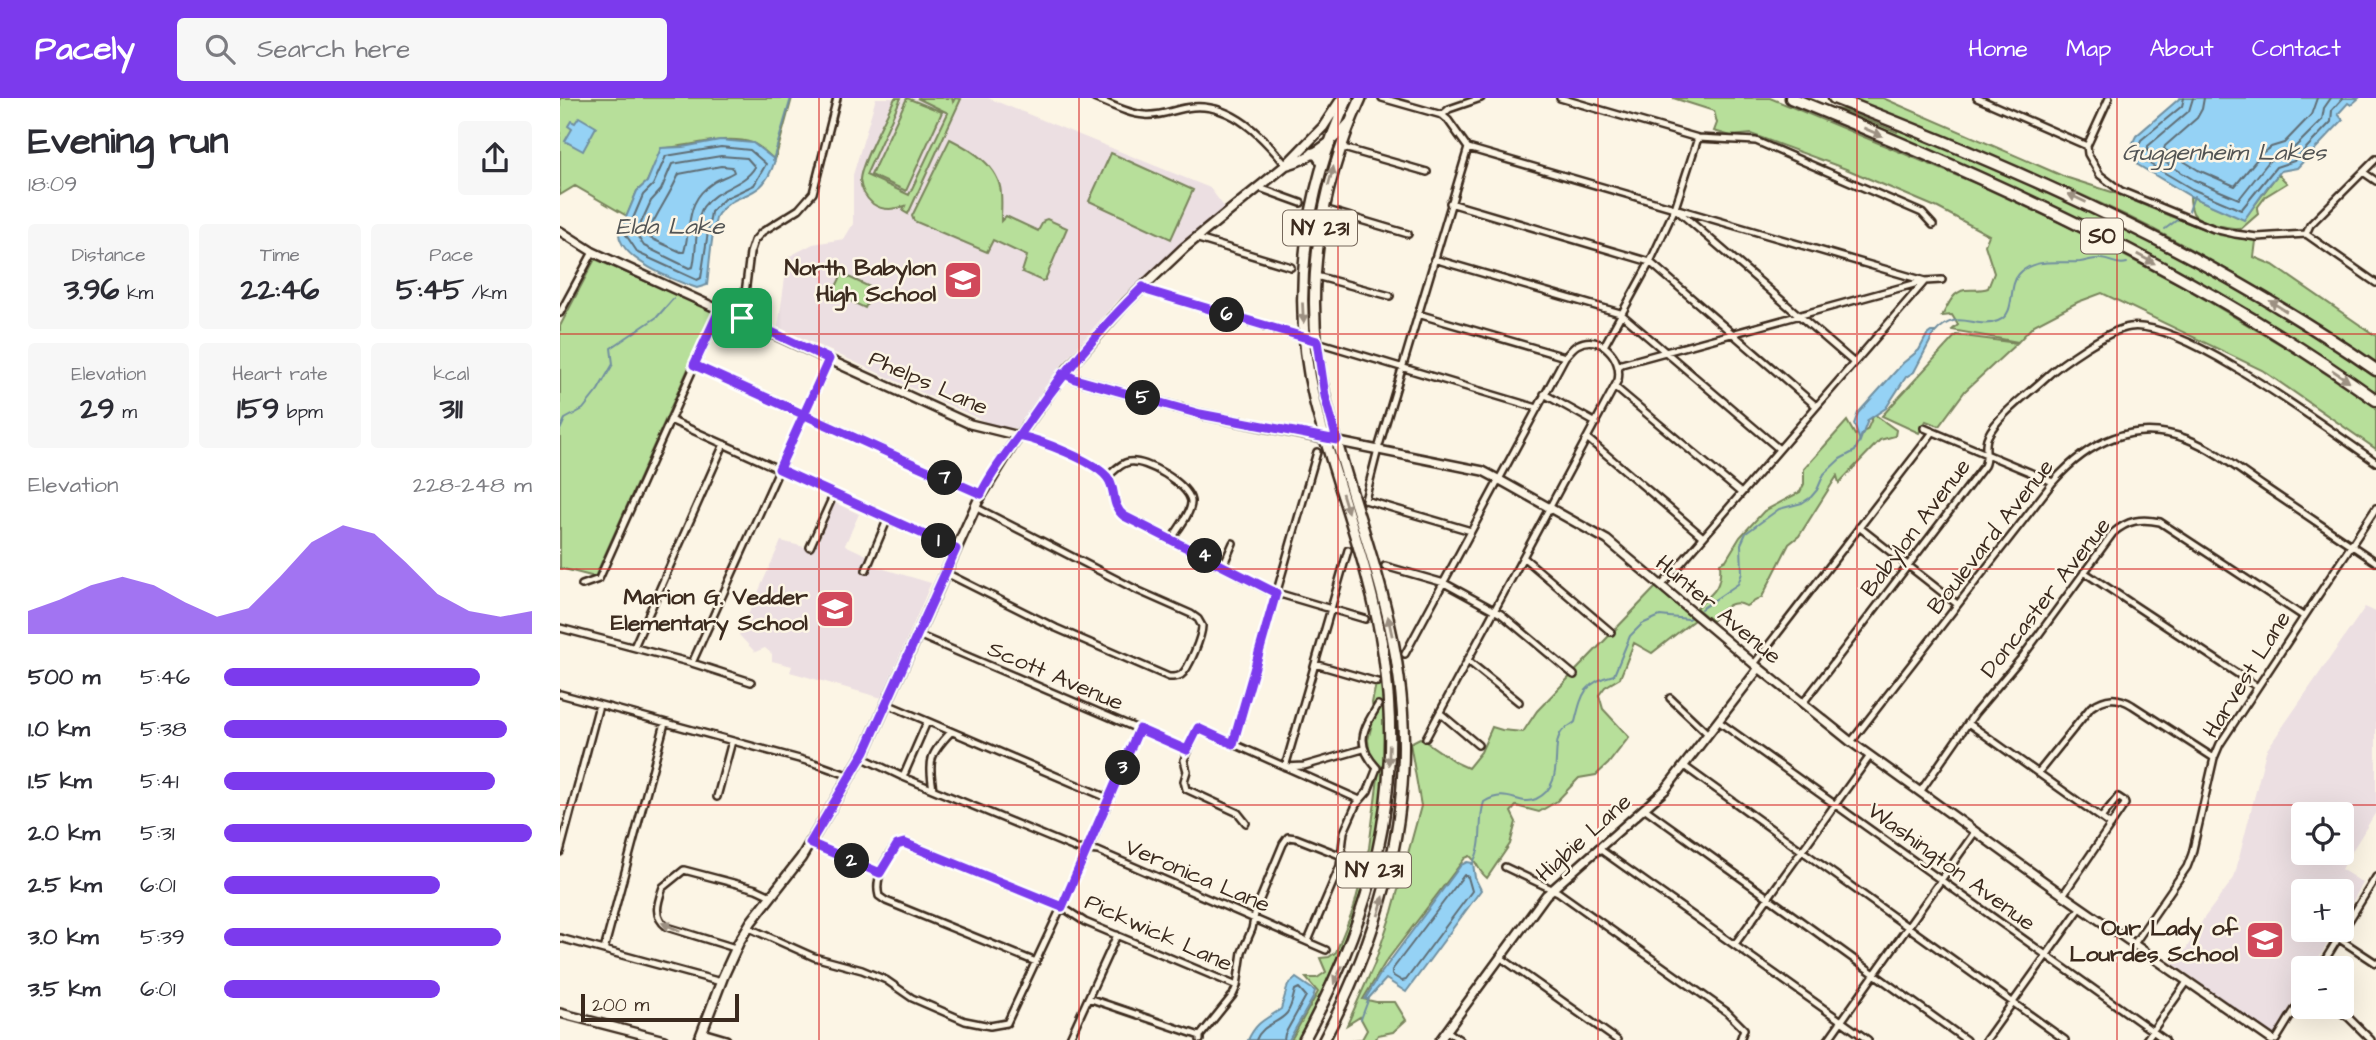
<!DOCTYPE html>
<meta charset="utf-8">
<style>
body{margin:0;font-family:"Architects Daughter",sans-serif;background:#f7f7f7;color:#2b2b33;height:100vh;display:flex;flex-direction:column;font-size:26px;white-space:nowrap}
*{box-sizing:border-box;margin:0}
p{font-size:23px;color:#7c7c81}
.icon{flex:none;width:38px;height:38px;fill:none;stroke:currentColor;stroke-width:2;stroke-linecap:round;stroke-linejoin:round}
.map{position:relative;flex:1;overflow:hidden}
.panel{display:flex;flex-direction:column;background:#fff;width:560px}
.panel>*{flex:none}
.tools{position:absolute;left:1731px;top:704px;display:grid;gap:14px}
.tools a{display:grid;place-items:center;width:63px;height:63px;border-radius:7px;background:#fff;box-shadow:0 7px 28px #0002;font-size:35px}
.scale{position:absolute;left:21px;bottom:18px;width:158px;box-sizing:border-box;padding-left:7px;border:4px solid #3b2a1e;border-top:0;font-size:19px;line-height:24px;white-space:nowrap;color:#3b2a1e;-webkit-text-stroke:5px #fcf5e5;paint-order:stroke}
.pin{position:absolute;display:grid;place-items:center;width:60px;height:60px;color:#fff;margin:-30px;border-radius:14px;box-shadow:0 4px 10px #0006}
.km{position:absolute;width:35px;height:35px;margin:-18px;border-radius:50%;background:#222;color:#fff;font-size:19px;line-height:35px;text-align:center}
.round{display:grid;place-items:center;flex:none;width:74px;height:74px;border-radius:7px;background:#f7f7f7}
.overview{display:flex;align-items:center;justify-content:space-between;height:119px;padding:0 28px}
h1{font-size:38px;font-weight:800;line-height:52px}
.stats{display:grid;grid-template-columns:repeat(3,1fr);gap:10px;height:119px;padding:7px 28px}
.stats div{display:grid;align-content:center;border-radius:7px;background:#f7f7f7;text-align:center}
.stats b{font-size:30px;font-weight:800}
.stats small{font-size:19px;font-weight:400}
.stats p{font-size:19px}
.chart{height:196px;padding:14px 28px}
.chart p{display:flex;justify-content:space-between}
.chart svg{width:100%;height:126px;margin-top:7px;fill:#7c3aed;opacity:.7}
ul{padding:0 28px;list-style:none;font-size:23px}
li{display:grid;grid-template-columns:112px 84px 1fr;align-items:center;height:52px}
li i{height:18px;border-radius:9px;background:#7c3aed}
header{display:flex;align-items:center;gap:42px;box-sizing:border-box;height:98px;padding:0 35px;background:#7c3aed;color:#fff}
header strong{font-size:33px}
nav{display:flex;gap:38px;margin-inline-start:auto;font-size:24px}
.search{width:490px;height:63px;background:#f7f7f7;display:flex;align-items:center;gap:18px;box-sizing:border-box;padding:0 24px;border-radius:7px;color:#7c7c81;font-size:26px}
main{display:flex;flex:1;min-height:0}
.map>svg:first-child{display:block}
</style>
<header>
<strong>Pacely</strong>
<div class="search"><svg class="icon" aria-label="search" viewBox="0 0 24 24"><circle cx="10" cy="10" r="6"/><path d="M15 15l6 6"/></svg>Search here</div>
<nav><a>Home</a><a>Map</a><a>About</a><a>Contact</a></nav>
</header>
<main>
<section class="panel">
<div class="overview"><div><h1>Evening run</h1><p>18:09</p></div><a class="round"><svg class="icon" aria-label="share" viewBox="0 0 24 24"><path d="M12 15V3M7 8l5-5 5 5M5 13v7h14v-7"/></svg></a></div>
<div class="stats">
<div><p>Distance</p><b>3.96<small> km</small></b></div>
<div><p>Time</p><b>22:46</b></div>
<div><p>Pace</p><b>5:45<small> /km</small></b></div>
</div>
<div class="stats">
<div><p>Elevation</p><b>29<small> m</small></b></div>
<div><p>Heart rate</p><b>159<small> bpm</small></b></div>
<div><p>kcal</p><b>311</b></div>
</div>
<div class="chart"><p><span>Elevation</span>228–248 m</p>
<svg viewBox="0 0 160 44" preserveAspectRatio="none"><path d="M0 44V36L10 32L20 27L30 24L40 27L50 33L60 38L70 35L80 24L90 12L100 6L110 9L120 19L130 30L140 36L150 38L160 36V44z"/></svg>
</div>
<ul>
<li><b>500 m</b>5:46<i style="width:83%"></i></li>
<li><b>1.0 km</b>5:38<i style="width:92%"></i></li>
<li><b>1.5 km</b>5:41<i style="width:88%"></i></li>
<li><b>2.0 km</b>5:31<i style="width:100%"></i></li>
<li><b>2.5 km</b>6:01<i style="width:70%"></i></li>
<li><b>3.0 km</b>5:39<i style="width:90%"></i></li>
<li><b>3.5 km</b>6:01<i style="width:70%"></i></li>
</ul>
</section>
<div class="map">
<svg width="1816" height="942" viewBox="0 0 1816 942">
<rect width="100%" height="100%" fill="#fcf5e5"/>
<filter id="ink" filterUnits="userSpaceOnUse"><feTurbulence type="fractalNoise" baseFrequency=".0143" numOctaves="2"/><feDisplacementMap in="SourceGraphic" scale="14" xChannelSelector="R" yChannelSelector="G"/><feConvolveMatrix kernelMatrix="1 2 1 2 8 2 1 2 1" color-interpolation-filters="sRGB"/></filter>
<g filter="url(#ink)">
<path fill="#ecdfe2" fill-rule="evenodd" d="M316,0H428L650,90L665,110L555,205L498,272L458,330H439L218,229L228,159L253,146L284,141L293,126V77Z
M275,405L299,416L285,447L315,461L314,468L371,485L322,600L230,574L232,568L212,563V556L205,550L195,554L179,537L221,443L252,451L259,442Z
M1805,509L1816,514V714L1781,771L1803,785L1782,822V793H1743V831H1776L1753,870H1743V887L1714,937L1612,865L1626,851L1644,820L1674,780L1706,653ZM1743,716H1782V754H1743Z"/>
<path fill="#b7df9a" stroke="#79845c" stroke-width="2" d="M0,0H232L215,62C208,57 200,47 192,45C166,36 129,49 102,50L87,84L77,93L67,118L15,88L0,97Z
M335,0H341L306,77L349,97L388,15L357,0H392L393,4L395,0L401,1L348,116L343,113L345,108C334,112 323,113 313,106C306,100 301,91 300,82C300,66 327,17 335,0Z
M347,0L382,14L346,93L311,77Z
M1113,0H1210L1417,86L1505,127L1619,186L1733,254L1816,309V351L1702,272L1542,195L1518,204L1474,227L1458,244L1392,232L1398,227L1392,217L1382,218C1388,208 1392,194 1405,192C1413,191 1420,193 1428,190L1434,175L1425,147L1429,137L1378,110L1286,71L1191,36L1171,38L1154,33L1157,25L1154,13Z
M1285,0H1323L1505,79L1555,95L1610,118L1660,137L1696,143L1694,159L1713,167L1816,238V266C1735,211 1653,160 1565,117C1474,73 1379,38 1285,0Z
M1275,11L1283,12L1337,34L1338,30C1396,54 1454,76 1511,103C1617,152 1720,211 1816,278V296L1718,231L1613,170Z
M390,41C412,52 439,68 441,95C442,104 441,114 441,123L446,118L478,133L484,122L487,121L507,130L485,182L482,183L462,174L467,158L433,142L427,154L354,123L352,118Z
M551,55L633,92L611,141L529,103Z
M1718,76L1727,85L1706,98L1697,110L1698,116L1681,131C1670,130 1638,125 1633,115C1631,110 1630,103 1630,98L1684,121Z
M35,161L154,213L35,479L0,470V228Z
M282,176L314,191L305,210L273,195Z
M1396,237L1457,245L1405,293L1379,328L1366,323L1359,335L1322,318Z
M1314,316L1336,332L1335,338L1320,342L1279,385L1277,378L1239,438L1229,446L1202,499L1186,508C1171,499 1162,513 1152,523L1136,510C1154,494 1162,490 1160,465L1166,462L1180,439L1204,413L1240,394L1244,386V371L1287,323L1295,337L1307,332Z
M1096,489L1134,522L1092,555L1074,545L1060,580L1045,589L1039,597L1043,611L1069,639L1048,666L1036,677L1019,680L997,703L979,714L956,708L951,714L956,724L950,746L927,780C918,773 918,765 910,758L905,760L825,865L803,901L816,904H835L846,922L833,934L818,937L815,942H792L802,941L807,932L800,919L787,927L814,867L832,814L861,708L850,645L860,640L897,665L908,670L921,654L932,629L942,632L963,634L977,613Z
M820,580C826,597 823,615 824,633C829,743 788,846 738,942H731L758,894L746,880H757L766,874L760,860L769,859L776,854L794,809L809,750L819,672L810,658L808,642L814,618L812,605L815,590Z"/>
<path fill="#95d2f5" stroke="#718f9f" stroke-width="2" d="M1620,0H1799L1791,7L1788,5L1778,16L1783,22L1737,70L1721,73L1708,88L1684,122L1630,98L1578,67C1571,57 1570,49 1576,38Z
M19,19L36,29L23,53L5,43L12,31L8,28L11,23L15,25Z
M160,42L193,45L215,62C202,106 177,90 158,116C152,124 149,173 147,187L137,190C115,183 61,162 59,136L77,93L87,84L101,50L123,49Z
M1371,234H1375L1354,274L1346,279L1326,310L1308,322L1300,343L1294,326L1298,315L1343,265L1359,252L1367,237Z
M907,764L913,765L915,780L921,792L846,894L826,881L808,901H805L819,878L901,767Z
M736,880L755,893L753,900L729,942H688C697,923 705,922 721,911L728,887Z"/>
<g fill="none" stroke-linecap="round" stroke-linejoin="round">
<path stroke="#5f6d74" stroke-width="2" d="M1624,0L1622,8L1581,42C1577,50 1578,56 1583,62L1632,91L1681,112L1716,69L1734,63L1771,24L1772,12L1783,0
M1633,0L1629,13L1588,48V54L1634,82L1679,101L1710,62L1729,55L1762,22L1764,10L1771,0
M1644,0L1642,11L1637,20L1605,48L1604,51L1638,72L1675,88L1702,55L1711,49L1724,45L1751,17L1757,0
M161,49L190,52L206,66L194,87L164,101L151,114L141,180L137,182L78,155L66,137L83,97L93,87L106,58Z
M161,58L187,60L195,69C183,89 157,89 143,109C135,122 137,153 133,169L129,170L84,148L76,136L91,103L101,92L112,66Z
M161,68L172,69L174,74C168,78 160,80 154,84C125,103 132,125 124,154H121L90,140L88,135C97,114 110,97 119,76Z
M904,777L908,779L912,793L846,882L842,883L832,877V872Z
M696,942C703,925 717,927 727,915C732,908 733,899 735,892L739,890L746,898L725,936L724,942"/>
<path stroke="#718f9f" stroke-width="2" d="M213,62L231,0
M1629,113L1634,98
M1605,131L1617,122
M1374,236C1398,208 1414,233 1438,223C1457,216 1447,189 1459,176C1474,159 1501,166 1520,164C1527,163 1535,160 1541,161C1552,162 1556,168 1567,165
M0,332L5,321L23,311L38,292L53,266L51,250L97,219L113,201
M1141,511L1178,486L1182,475L1181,446L1186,435L1219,411L1242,405L1251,399L1257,392L1264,376L1280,361L1295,353L1302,336
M912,766C925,746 917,726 924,704C948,689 958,709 976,701C1007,686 989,649 1002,633C1005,630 1012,627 1015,624C1022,596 1024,584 1054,577L1070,538L1082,526L1100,518L1128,521L1131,519
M801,921L809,900"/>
<g stroke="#3b2a1e" stroke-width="10">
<path id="minor" d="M534,0C550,6 568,16 585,17C602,19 616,10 633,9C673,6 703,39 726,67
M822,0L882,17L888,22L908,50
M1000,0L1138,40L1196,43L1362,115L1373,127
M1417,0L1527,48L1528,56L1540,77L1561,93L1654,131L1675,136L1697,139L1746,136L1816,185
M882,17L889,11L921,0
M1527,48L1549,0
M780,49L867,74
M908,50L1365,183L1102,487
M908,50L818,351L805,402L911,433
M1803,74L1816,83
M697,89L741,105
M890,105L1090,164L1256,308
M764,111L848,136
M1118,113L1293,264
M1746,136L1750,127L1816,61
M635,140L731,169
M874,161L1060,215L1219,351
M756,178L830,198
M583,189L591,194L977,310
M0,215L33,154
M858,216L1005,259
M182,220L190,155L194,143L202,134L239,111L253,95L277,0
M1044,248L1090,164L1115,110L1138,40
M134,267L421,396
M1058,267L1365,183L1382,182
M1055,289L1181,395
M984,296L1036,325
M110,322L396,451
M1364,330L1493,384
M459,338C479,342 538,364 548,381C558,396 548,408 567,419L710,493L805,521
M1028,341L1143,439
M547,379C553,374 561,365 569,364C586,361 628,386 631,403C632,415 617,432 611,442
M1299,429L1397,506
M250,449L274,396
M788,452L725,669L744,668L803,651
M963,459L1051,534
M663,468L673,445
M825,468L884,485L941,516L1014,577
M306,472L328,420
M1524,474L1696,588
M386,475L496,530L609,579C614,579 616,580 621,577C629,571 642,538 642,528L638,521L631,516L579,493L415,409
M22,487L39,481L160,211
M0,530L132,565L191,584
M358,537L627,652
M74,549L164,346
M845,556L1005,259C1008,256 1012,250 1017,247C1040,234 1063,260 1058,282L866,640
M907,562L959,604
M132,565L269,261
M755,566L817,584
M1194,566L1373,334
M0,596L254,665L290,678
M1110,600L1148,636
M1243,605L1424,368C1429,358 1423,348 1428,338C1437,318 1468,296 1484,281C1501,265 1548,232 1570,229C1622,221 1769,332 1816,364
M327,606L550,701
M880,615L918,647
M1158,623L1605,942
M1408,625L1551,727
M1291,644L1493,384C1528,344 1574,321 1627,341C1656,352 1683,375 1709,392C1745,416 1780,440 1816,464
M673,646L757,354
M301,659L343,679L517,751L538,753L766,852
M1124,668L1505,942
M1478,675L1531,609C1546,599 1557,598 1572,607L1654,660
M343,679L367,624
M373,691C368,662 370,656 391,634
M1360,694L1415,615L1463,558L1553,435C1568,422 1581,420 1600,424L1743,518
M157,699L172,643
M1084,710L1406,942
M686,725L678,715L626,691L624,683L627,673L624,662L638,630L800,702
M250,745L320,775
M1038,750L1308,942
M0,754L39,607
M945,769L998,794L1167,914L1184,931L1180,942
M1503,797L1565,706L1564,703L1558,699L1541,720
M187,829L254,859L302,872L326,882L352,900L405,923L430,928L447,925L528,752L579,631
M0,840L161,884
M1778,840L1816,865
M748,843L780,768L784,734L796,707L808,693L817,670C794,645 803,632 818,607
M1175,846L1310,658
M1574,846L1627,769L1632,756L1654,660L1660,646L1816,410
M175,850L107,829C92,818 98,804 103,789L124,772L196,791L211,798
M44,852L105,625
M940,859L1057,942
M476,864L326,803L319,798C314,781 326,759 337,747L344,745L502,809L525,824L677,888
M1760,870L1816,779
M528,900L640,938
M1772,908L1789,920L1811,942
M887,933L900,942
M509,942L557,837
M640,942V938L673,897L677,888L682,854L692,831L696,811L723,746L728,739L736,740L782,758
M1268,942L1415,734
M1426,942L1521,809
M1586,942L1627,884
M1716,942L1743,898"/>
</g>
<g stroke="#3b2a1e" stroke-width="12">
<path id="tertiary" d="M0,133L33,154L410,326L459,338
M503,275L515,281L640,316L923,373L938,381L1047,442L1194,566L1291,644L1503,797L1712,942
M0,915L104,942
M142,935L166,942
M880,942L986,797L1105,692L1199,570"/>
</g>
<g stroke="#3b2a1e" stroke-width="13">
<path id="secondary" d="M726,67C750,61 773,44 789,25
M139,942L163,879L179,844L191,824L241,760L305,653L418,403L452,348L501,279L566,205L624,150L726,67L763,29L782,0"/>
</g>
<g stroke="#3b2a1e" stroke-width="14">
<path id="primary" d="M753,55L758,58L763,66
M744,942C811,818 844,702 824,560C812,473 777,390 755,305C730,203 744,95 788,0
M764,942C823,830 856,707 839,580C827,484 787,394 765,299C742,198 758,93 801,0"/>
</g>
<g stroke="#3b2a1e" stroke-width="15">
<path id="motorway" d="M1231,0C1435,82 1637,174 1816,302
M1274,0C1464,73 1648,155 1816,272"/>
</g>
<use href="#minor" stroke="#fcf5e5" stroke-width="5"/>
<use href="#tertiary" stroke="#fcf5e5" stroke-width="7"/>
<use href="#secondary" stroke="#fcf5e5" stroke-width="8"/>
<use href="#primary" stroke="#fcf5e5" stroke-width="9"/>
<use href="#motorway" stroke="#fcf5e5" stroke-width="10"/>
</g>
<defs><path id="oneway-solid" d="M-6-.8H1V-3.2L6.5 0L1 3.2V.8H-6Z" transform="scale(1.75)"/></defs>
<g fill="#9c9082">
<use href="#oneway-solid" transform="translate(1313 34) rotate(23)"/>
<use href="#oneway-solid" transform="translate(771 78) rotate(-75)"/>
<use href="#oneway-solid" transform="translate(1517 100) rotate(-155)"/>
<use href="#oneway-solid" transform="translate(1586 161) rotate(28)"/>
<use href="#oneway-solid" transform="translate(1718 208) rotate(-148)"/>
<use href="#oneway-solid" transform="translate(743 215) rotate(87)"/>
<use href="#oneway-solid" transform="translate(1781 278) rotate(34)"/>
<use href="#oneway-solid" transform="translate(785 405) rotate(73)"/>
<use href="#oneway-solid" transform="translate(830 528) rotate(-102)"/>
<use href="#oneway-solid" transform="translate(829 657) rotate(92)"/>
<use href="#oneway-solid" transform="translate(821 808) rotate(-74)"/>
<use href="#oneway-solid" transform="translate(111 829) rotate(-156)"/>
<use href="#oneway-solid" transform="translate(778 877) rotate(115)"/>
</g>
</g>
<g fill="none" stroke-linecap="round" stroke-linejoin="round" filter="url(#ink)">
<g stroke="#fff" stroke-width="14">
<path id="route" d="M182,220L269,261L219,371L396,451L305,653L250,745L320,775L337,747L344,745L502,809L579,631L627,652L638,630L673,646L716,495L564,418C550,407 557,391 547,379C534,363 480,342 459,338L503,275L515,281L640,316L777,342L765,298L757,243L589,193L583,189C536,234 496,285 459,338C446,356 431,375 421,396C325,354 230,310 134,267L160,211L182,220"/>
</g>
<use href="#route" stroke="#7c3aed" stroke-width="9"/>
</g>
<path fill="none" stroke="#d62828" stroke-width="2" stroke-opacity="0.55" d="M259,0V942M519,0V942M778,0V942M1038,0V942M1297,0V942M1557,0V942M0,236H1816M0,471H1816M0,707H1816"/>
<defs>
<g id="school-square" transform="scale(2.0125)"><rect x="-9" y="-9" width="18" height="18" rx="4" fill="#d1495b" stroke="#fcf5e5"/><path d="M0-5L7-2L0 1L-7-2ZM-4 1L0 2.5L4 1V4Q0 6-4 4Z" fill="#fff"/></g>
</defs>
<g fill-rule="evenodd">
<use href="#school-square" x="403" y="182"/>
<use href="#school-square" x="275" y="511"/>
<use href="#school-square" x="1705" y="842"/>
</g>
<g text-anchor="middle" stroke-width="5" stroke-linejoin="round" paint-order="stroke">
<g fill="#fcf5e5" stroke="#75675a" stroke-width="2">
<rect x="723" y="112.5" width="74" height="35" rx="5"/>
<rect x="1521" y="120.5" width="42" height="35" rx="5"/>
<rect x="777" y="754.5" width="74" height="35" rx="5"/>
</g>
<g font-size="21" font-weight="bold" fill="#3b2a1e">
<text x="760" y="137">NY 231</text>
<text x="1542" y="145">SO</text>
<text x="814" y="779">NY 231</text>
</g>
<g font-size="23" font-weight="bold" fill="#3b2a1e" stroke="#fcf5e5" text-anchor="end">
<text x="376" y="177">North Babylon<tspan x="376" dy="26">High School</tspan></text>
<text x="248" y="506">Marion G. Vedder<tspan x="248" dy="26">Elementary School</tspan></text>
<text x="1678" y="837">Our Lady of<tspan x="1678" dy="26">Lourdes School</tspan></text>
</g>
<g font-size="23" fill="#3b2a1e" stroke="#fcf5e5">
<text transform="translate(369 284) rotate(24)" y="8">Phelps Lane</text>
<text transform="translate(1355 429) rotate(-53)" y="8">Babylon Avenue</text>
<text transform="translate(1430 438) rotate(-52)" y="8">Boulevard Avenue</text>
<text transform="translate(1485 499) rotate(-52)" y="8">Doncaster Avenue</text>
<text transform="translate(1159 511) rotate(40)" y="8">Hunter Avenue</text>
<text transform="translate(1686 576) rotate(-58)" y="8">Harvest Lane</text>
<text transform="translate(496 577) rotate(23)" y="8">Scott Avenue</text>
<text transform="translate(1023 739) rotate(-42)" y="8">Higbie Lane</text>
<text transform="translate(1392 768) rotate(36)" y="8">Washington Avenue</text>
<text transform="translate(638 777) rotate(23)" y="8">Veronica Lane</text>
<text transform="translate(599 834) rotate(24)" y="8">Pickwick Lane</text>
</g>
<g font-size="24" font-style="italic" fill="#525454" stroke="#fcf5e5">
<text x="1664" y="62">Guggenheim Lakes</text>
<text x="110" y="136">Elda Lake</text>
</g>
</g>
</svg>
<div class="tools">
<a><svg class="icon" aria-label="locate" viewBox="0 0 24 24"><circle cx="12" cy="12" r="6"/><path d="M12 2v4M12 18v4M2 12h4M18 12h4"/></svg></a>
<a>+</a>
<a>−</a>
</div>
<div class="scale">200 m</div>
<div class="pin" style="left:182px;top:220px;background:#1e9e55"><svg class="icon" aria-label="arrive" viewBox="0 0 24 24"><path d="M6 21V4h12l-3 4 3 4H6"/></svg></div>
<b class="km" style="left:379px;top:443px">1</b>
<b class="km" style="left:292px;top:763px">2</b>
<b class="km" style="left:563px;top:670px">3</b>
<b class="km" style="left:645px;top:458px">4</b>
<b class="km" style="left:583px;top:300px">5</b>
<b class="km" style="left:667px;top:217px">6</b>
<b class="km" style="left:385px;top:380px">7</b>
</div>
</main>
